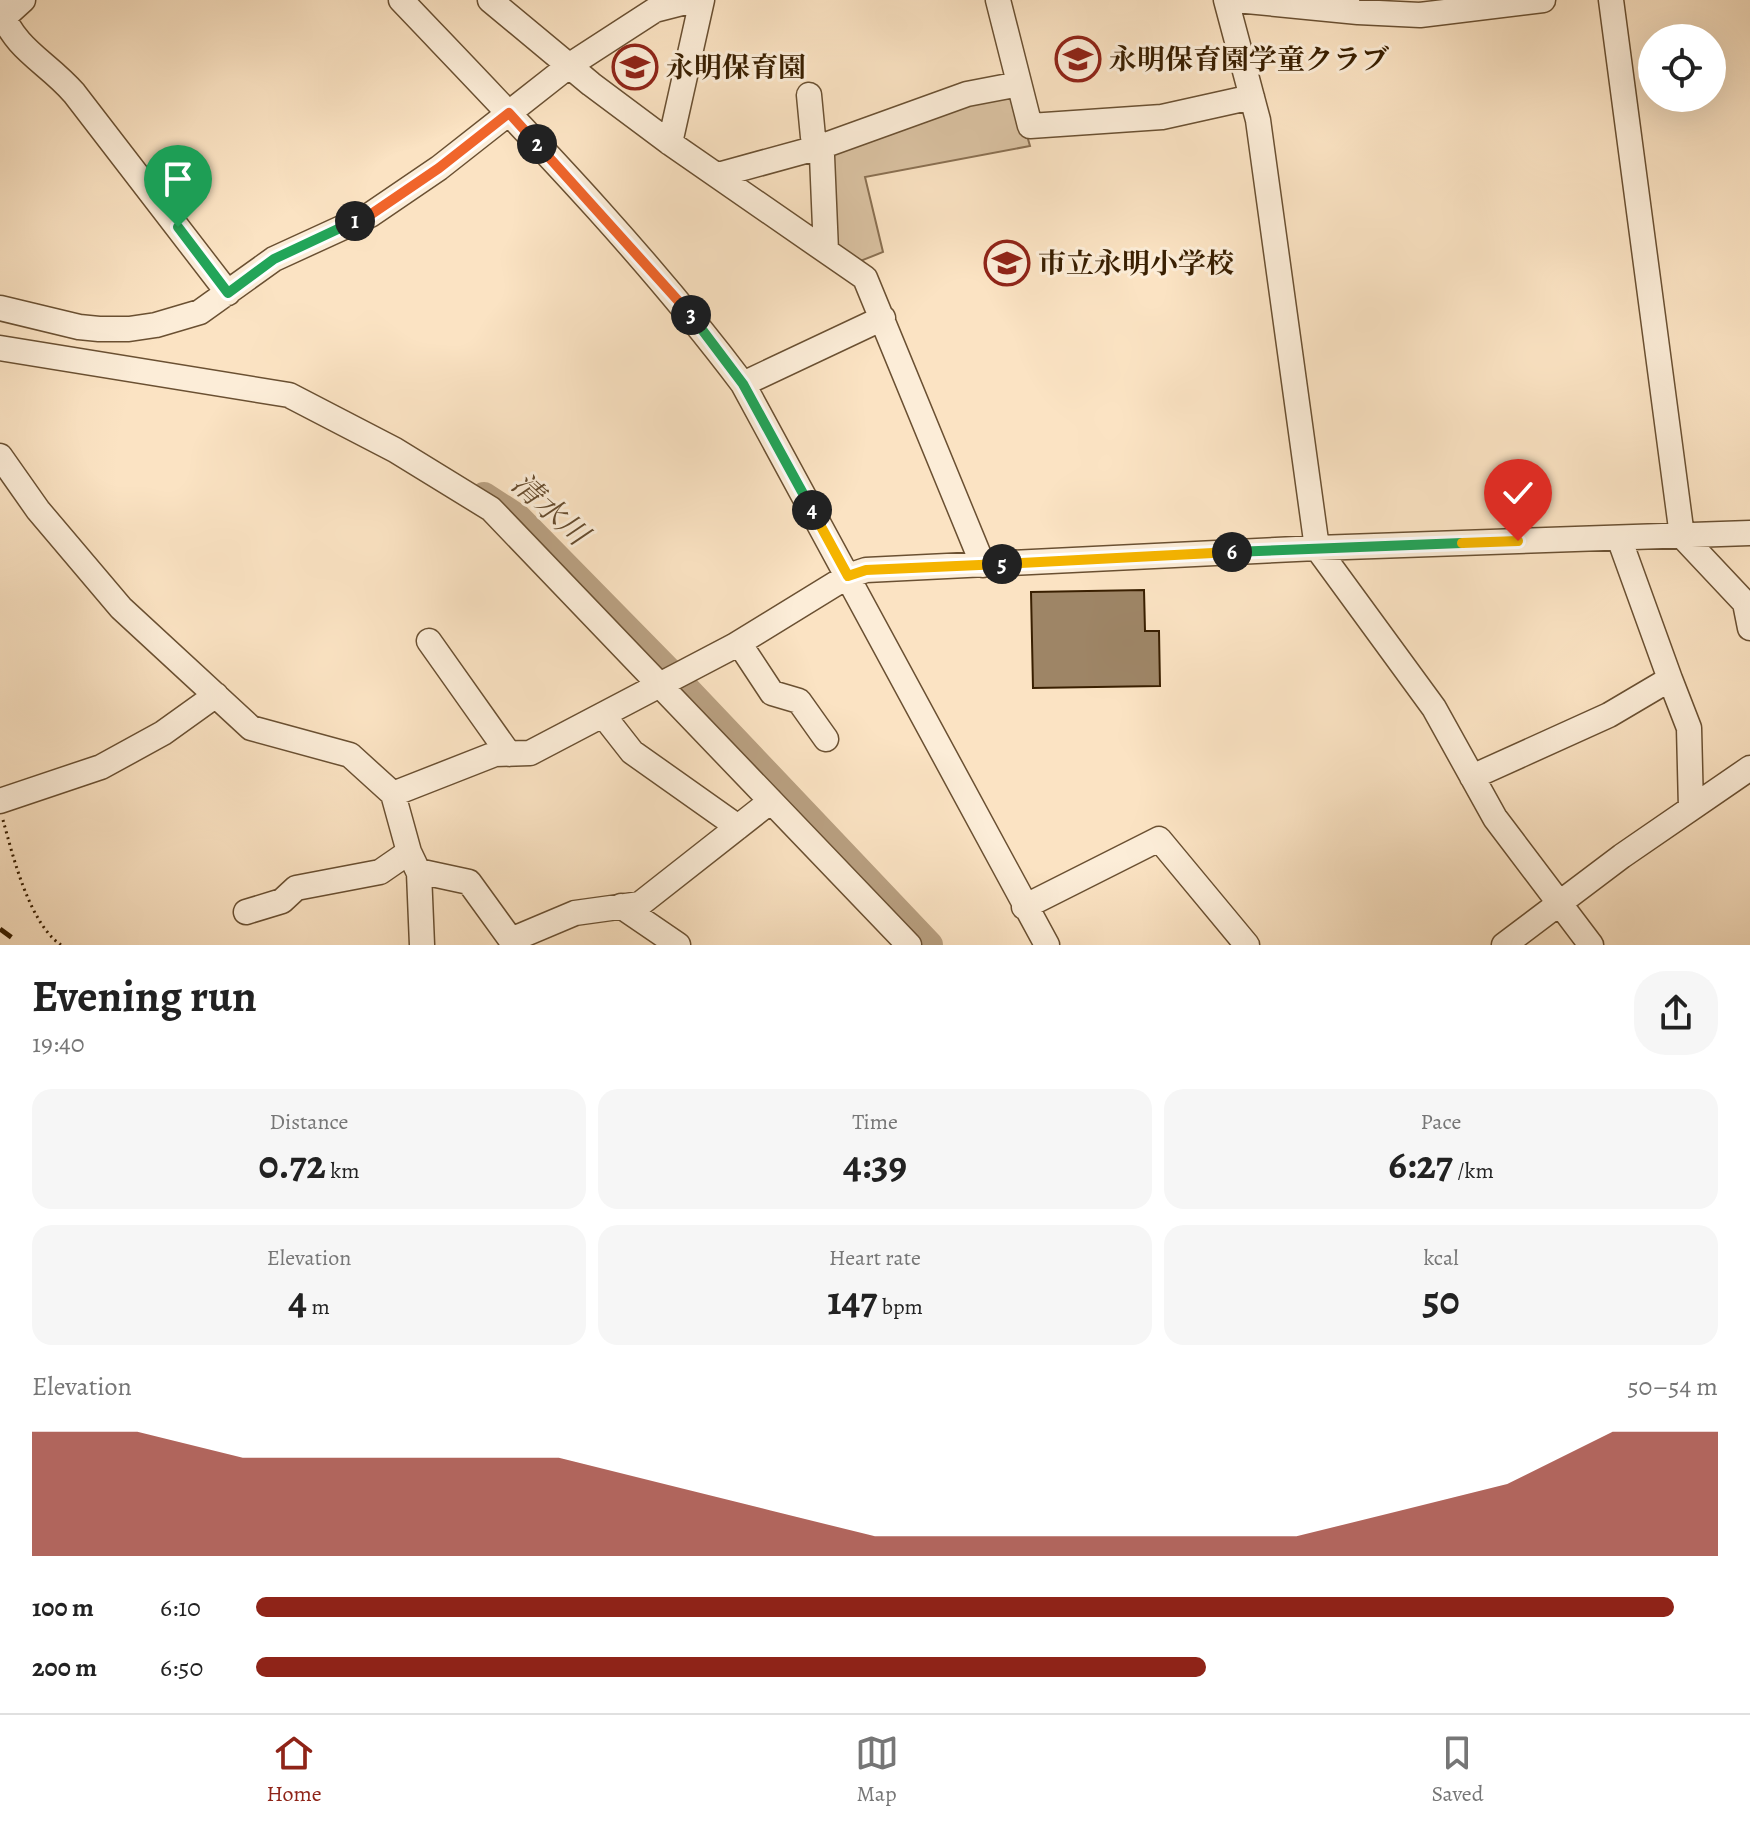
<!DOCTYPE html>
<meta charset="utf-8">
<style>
body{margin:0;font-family:Alegreya,"Noto Serif JP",serif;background:#f6f6f6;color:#222;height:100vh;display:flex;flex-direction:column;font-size:30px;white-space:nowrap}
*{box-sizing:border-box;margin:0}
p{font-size:26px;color:#767676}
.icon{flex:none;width:44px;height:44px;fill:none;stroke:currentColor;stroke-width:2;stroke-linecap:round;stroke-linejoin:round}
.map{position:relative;height:945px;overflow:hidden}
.sheet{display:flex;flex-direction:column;background:#fff;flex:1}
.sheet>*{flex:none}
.controls{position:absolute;left:1638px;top:24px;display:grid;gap:16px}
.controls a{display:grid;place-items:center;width:88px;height:88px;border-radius:50%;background:#fff;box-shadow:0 8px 32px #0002;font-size:40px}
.pin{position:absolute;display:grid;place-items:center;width:68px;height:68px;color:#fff;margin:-82px -34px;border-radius:50% 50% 50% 0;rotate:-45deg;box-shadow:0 0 8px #0007}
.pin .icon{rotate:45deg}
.km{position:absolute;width:40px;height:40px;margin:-20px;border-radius:50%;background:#222;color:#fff;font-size:22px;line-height:40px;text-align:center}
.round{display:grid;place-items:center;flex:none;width:84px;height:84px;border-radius:32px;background:#f6f6f6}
.summary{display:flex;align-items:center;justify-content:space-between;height:136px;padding:0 32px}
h1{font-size:44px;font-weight:700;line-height:60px}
.figures{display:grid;grid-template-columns:repeat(3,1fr);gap:12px;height:136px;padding:8px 32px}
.figures div{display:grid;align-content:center;border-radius:20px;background:#f6f6f6;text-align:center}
.figures b{font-size:40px;font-weight:700}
.figures small{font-size:22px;font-weight:400}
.figures p{font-size:22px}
.chart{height:224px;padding:16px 32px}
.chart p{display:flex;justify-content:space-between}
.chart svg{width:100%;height:144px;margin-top:8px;fill:#8f2418;opacity:.7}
ul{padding:0 32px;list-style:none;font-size:26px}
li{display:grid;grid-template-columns:128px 96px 1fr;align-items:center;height:60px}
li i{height:20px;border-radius:10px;background:#8f2418}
.menu{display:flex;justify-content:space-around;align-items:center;height:112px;border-top:2px solid #e0e0e0;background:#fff;font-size:22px;color:#767676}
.menu a{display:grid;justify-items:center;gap:4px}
.menu .on{color:#8f2418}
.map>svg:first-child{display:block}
</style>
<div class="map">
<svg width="1750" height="945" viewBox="0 0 1750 945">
<rect width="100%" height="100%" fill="#fbe3c3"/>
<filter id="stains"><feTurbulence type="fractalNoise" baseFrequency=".0025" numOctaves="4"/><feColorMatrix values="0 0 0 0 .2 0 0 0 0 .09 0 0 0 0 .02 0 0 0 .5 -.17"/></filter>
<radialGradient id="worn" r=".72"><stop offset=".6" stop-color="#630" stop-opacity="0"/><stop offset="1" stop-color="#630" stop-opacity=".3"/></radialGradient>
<path fill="#dac2a2" stroke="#8a7052" stroke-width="2" d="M1014,90L1030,146L865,177L883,252L858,262L833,247L829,149Z"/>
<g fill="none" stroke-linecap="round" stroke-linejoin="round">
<path stroke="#b9a081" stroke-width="28" d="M484,496L518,518L688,691L929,945"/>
</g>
<path fill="#9e8566" stroke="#391f01" stroke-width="2" d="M1144,590L1145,631H1159L1160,686L1033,688L1031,592Z"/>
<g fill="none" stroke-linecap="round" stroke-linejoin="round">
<g stroke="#6a5032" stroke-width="27">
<path id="minor" d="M401,0C519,124 640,247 743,384L1047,945
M490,0L591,84L670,143L865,278L983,565
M998,0L1030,126L1162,117L1252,97
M1226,0L1258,120L1317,548L1434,708L1495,818L1591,945
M1236,0L1358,12L1420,15L1543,0
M1611,0L1682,536L1745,603L1750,628
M0,9C16,51 46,61 74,93L228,293
M0,21L23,0
M809,95L813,137L820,147L822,156L826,251
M670,143L702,0
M718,175L820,147L967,94L1019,84
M0,308L79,327L99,329H129L156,325L200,312L274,259L370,215L439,168L570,65L655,10L694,0
M0,348L289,395L395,450L491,509L909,945
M743,384L883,318
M0,456L38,510L121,608L251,728L350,755L393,794L409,852L419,873L422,945
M1619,538L1670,679
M429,641L509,754
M739,643L772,693L799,701L826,739
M603,715L632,752L738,827
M1472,777L1609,715L1670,679L1689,728L1691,808
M393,794L495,754L530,753L734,646L848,576L866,570L1317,548L1750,533
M0,801L101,767L163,733L216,695
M418,871L469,882L511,940L575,913L640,904L771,801
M621,906L678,945
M1024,907L1159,839L1247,945
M246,912L282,901L296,888L380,872L409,852
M1504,945L1622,856L1750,768"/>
</g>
<path stroke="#391f01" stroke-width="3" stroke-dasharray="2 4" stroke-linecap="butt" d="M3,820C13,856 29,923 61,945"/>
<use href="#minor" stroke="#fcedd8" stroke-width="24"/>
<path stroke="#391f01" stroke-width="5" stroke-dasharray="14 14" stroke-linecap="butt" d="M0,929L22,945"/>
</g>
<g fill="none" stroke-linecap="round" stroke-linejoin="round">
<g stroke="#fff" stroke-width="16">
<path id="split-1" d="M178,227L228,293L274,259L355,221"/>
</g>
<g stroke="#fff" stroke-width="16">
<path id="split-2" d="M355,221L370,215L439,168L509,113L537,144"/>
</g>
<g stroke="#fff" stroke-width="16">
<path id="split-3" d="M537,144L691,315"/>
</g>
<g stroke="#fff" stroke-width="16">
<path id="split-4" d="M691,315L743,384L812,510"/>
</g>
<g stroke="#fff" stroke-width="16">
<path id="split-5" d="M812,510L848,576L866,570L1002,564"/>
</g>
<g stroke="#fff" stroke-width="16">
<path id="split-6" d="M1002,564L1232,552"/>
</g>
<g stroke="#fff" stroke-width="16">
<path id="split-7" d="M1232,552L1462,543"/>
</g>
<g stroke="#fff" stroke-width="16">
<path id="split-8" d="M1462,543L1518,541"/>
</g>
<use href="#split-1" stroke="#22a559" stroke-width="10"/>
<use href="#split-2" stroke="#f0652b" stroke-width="10"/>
<use href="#split-3" stroke="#f0652b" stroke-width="10"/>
<use href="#split-4" stroke="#22a559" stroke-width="10"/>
<use href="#split-5" stroke="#f5b400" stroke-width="10"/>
<use href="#split-6" stroke="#f5b400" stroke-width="10"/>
<use href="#split-7" stroke="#22a559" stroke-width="10"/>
<use href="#split-8" stroke="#f5b400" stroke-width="10"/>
</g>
<defs>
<g id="school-ring" transform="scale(2.3)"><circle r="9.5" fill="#fcedd8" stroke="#8f2418" stroke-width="1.5"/><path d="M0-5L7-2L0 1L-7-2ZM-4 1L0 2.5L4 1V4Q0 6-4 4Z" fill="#8f2418"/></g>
</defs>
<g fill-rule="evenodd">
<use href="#school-ring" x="1078" y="59"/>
<use href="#school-ring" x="635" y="67"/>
<use href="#school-ring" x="1007" y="263"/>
</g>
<g text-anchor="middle" stroke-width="6" stroke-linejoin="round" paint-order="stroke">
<g font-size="28" font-weight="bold" fill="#391f01" stroke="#fcedd8" text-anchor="start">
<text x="1109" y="69">永明保育園学童クラブ</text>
<text x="666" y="77">永明保育園</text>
<text x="1038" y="273">市立永明小学校</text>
</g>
<g font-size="30" font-style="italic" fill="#664c2e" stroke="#fcedd8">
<text transform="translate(550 509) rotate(42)" y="10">清水川</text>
</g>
</g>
<rect width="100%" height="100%" filter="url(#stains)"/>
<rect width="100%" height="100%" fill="url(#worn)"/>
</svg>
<div class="controls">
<a><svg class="icon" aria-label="locate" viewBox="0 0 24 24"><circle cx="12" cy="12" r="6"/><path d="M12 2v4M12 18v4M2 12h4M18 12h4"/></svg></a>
</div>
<div class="pin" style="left:178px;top:227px;background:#1e9e55"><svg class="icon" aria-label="arrive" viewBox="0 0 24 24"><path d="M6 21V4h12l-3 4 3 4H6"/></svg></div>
<div class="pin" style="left:1518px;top:541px;background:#d93025"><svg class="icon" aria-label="check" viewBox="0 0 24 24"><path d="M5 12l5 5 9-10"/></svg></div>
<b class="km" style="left:355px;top:221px">1</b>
<b class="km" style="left:537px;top:144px">2</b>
<b class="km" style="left:691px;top:315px">3</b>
<b class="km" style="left:812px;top:510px">4</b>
<b class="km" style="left:1002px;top:564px">5</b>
<b class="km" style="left:1232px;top:552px">6</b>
</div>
<section class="sheet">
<div class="summary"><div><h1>Evening run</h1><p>19:40</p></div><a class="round"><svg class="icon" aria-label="share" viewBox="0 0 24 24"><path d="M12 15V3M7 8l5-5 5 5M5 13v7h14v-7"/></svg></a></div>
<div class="figures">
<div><p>Distance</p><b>0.72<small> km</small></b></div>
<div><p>Time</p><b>4:39</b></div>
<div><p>Pace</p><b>6:27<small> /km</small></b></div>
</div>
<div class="figures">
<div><p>Elevation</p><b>4<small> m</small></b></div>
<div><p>Heart rate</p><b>147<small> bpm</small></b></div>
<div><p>kcal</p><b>50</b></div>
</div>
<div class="chart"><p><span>Elevation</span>50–54 m</p>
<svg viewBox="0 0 160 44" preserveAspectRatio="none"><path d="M0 44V6L10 6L20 14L30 14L40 14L50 14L60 22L70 30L80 38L90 38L100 38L110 38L120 38L130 30L140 22L150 6L160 6V44z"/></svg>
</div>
<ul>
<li><b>100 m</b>6:10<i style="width:97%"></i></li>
<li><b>200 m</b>6:50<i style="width:65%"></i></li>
</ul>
</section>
<nav class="menu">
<a class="on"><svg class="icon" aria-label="home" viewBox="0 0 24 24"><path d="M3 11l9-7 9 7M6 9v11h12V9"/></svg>Home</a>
<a><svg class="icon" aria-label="map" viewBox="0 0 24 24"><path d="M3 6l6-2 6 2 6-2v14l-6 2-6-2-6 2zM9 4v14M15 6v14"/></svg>Map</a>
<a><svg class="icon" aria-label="saved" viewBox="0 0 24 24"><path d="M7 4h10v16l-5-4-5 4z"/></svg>Saved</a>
</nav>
